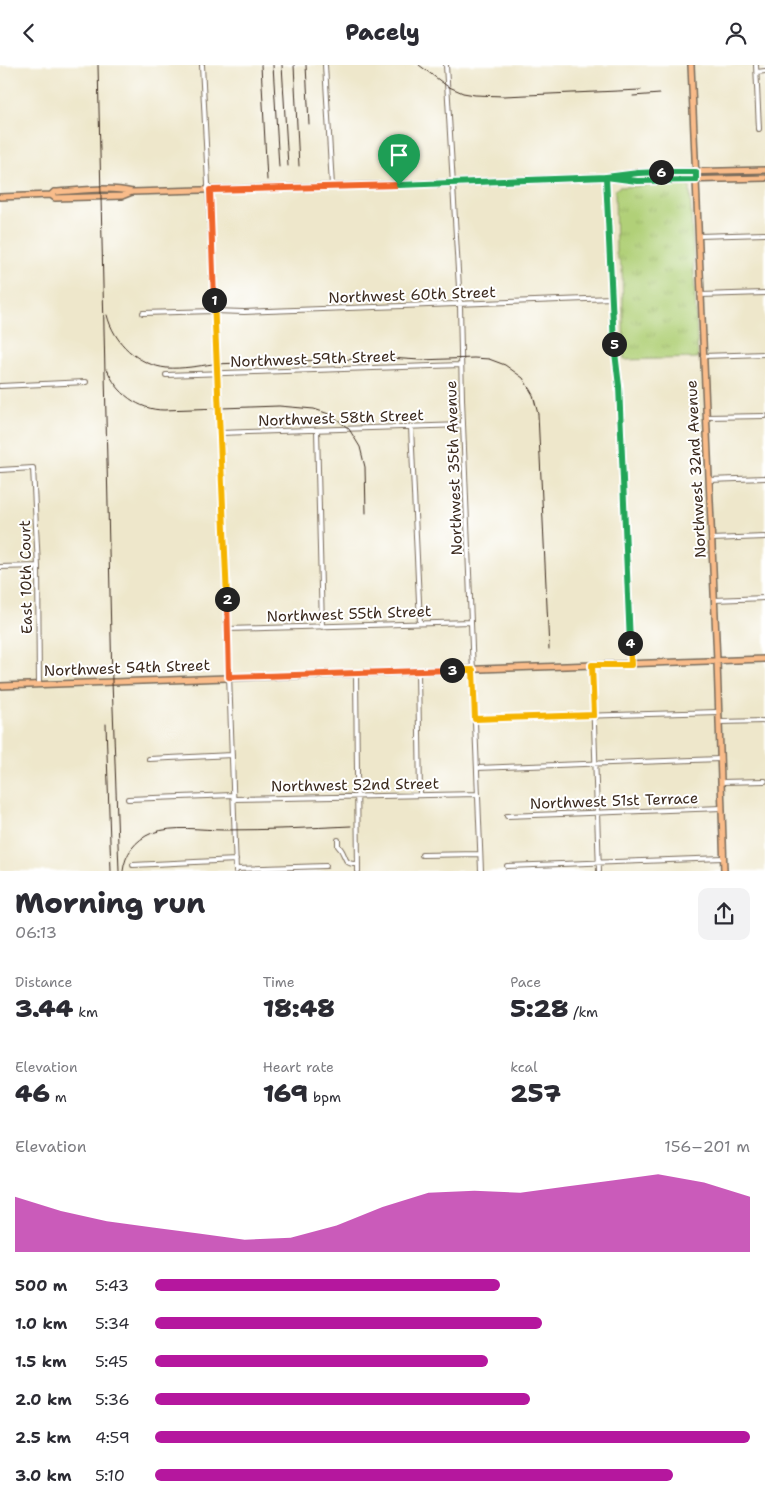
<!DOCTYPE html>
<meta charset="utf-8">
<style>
body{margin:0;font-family:"Shantell Sans",sans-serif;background:#f2f2f3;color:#2b2b33;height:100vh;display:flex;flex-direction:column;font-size:19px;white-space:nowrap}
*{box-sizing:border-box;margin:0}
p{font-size:16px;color:#7c7c81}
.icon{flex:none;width:28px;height:28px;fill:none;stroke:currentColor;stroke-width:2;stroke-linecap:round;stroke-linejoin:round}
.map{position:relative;height:806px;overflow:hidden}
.side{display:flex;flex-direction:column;background:#fff;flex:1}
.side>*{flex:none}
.pin{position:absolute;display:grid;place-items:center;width:42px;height:42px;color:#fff;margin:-51px -21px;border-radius:50% 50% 50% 0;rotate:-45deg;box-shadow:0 0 5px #0007}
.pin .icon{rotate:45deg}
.km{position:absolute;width:25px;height:25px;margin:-12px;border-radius:50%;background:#222;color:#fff;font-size:14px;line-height:25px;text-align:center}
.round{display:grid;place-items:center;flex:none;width:52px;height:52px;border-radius:10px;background:#f2f2f3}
.head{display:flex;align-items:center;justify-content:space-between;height:85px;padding:0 15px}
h1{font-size:28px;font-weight:800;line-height:38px}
.figures{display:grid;grid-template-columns:repeat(3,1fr);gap:8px;height:85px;padding:5px 15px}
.figures div{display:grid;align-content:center}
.figures b{font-size:25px;font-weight:800}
.figures small{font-size:14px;font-weight:400}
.figures p{font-size:14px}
.chart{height:140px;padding:10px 15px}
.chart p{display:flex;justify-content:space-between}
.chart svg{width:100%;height:90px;margin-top:5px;fill:#b5179e;opacity:.7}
ul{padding:0 15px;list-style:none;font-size:16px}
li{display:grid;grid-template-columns:80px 60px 1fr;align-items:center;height:38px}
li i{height:12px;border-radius:6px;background:#b5179e}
header{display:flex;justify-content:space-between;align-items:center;height:65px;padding:0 15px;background:#fff;font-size:22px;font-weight:800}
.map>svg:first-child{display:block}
</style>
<header><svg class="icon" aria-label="back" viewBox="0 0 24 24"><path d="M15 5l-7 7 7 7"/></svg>Pacely<svg class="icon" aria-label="person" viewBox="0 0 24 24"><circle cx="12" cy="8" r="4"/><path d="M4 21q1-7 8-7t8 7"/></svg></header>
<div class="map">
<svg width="765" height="806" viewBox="0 0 765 806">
<defs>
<pattern id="grass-tufts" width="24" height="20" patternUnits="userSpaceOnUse" patternTransform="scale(1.25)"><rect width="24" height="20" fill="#b1d078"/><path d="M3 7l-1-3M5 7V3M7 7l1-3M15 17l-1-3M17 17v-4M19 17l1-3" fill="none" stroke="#99b367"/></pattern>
</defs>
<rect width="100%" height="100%" fill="#fff"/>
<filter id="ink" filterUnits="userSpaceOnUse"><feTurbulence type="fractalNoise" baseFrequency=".02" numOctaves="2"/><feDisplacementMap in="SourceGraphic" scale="10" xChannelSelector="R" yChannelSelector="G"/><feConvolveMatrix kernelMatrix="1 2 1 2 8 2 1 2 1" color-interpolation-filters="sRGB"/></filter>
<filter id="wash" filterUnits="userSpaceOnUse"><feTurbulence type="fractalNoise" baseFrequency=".0096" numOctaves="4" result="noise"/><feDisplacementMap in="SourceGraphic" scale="20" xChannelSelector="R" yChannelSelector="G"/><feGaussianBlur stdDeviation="1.12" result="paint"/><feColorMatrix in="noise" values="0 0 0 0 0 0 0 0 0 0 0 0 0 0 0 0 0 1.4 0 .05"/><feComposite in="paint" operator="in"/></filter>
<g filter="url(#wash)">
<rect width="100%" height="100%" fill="#eee7cb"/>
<path fill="url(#grass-tufts)" stroke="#767d4b" d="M685,119L690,122L698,293L624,295L622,203L616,189L615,125L619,122Z"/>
</g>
<g filter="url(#ink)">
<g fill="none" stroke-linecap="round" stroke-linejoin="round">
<g stroke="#7a6c5b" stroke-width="6">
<path id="minor" d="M202,0L220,356L236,806
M325,0L332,121
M446,0L460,240L462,334L481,806
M756,0L759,64
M757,7L765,6
M606,112L614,281L619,321L631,600
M699,171L765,169
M700,230L765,228
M143,248L214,246L244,247L612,233
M703,291L765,289
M166,310L461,300
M0,321L86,317
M706,352L765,351
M411,362L420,558
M317,365L322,562
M220,368L463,360
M0,405L33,403L38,501L39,619
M709,415L765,413
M711,474L765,472
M0,502L38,501
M714,535L765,533
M228,564L471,557
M592,601L599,806
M418,606L420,730
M356,608L358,806
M475,654L718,647
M719,657L765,656
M149,694L232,690
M477,703L720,694
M721,717L765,716
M128,734L233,730
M234,734L478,729
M507,751L722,743
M338,775V781C348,790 341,800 358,799
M422,790L480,789
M133,800L236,795
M507,801L723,793
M236,804L326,801"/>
</g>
<g stroke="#7a6c5b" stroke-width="8">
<path id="major" d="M691,0L717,596L724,806
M614,113L637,116L765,113
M51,130L55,133L122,131L132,127
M0,132L51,130L54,127C79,126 108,121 132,127L453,118L606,112L638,108L765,105
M0,621L765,594"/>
</g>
<use href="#minor" stroke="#fff" stroke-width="4"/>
<use href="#major" stroke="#f9bc8a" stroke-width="5"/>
<path stroke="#3b2a1e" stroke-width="1" d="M98,0L112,616L119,806
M261,0L267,115
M273,0L279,102
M282,0L288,101
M294,0L299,101
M306,0L309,59
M419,0L447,21L463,28L475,30L504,31L641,25
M633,31L660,29
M107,250C114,278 138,300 167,303C182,304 198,301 213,299L389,293L420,295L474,293L489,294L505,300L523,313L533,330L538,349L549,584
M107,304C116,328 139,345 164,345L279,341L314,344L332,350L349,364L360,382L365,402L366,448
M106,659L111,806
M123,806C125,789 135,775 152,768C174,760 201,765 224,765C267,765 309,763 351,761"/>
</g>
</g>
<g fill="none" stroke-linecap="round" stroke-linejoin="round" filter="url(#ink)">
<g stroke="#fff" stroke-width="10">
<path id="split-1" d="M214,235L210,125L399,120"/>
</g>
<g stroke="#fff" stroke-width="10">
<path id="split-2" d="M214,235L227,534"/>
</g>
<g stroke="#fff" stroke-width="10">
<path id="split-3" d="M227,534L229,612L452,605"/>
</g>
<g stroke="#fff" stroke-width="10">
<path id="split-4" d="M452,605H473L475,654L594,650L592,600H631L630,578"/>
</g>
<g stroke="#fff" stroke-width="10">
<path id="split-5" d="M614,279L619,321L630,578"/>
</g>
<g stroke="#fff" stroke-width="10">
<path id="split-6" d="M614,279L606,112L637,116L696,115V107H661"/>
</g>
<g stroke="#fff" stroke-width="10">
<path id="split-7" d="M399,120L606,112L638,108L661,107"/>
</g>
<use href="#split-1" stroke="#f0652b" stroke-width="6"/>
<use href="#split-2" stroke="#f5b400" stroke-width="6"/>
<use href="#split-3" stroke="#f0652b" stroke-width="6"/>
<use href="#split-4" stroke="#f5b400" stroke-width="6"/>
<use href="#split-5" stroke="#22a559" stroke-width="6"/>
<use href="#split-6" stroke="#22a559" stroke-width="6"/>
<use href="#split-7" stroke="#22a559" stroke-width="6"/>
</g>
<g text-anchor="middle" stroke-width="4" stroke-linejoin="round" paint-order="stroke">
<g font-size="15" fill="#3b2a1e" stroke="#fff">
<text transform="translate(412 230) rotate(-2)" y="5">Northwest 60th Street</text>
<text transform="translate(313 294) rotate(-2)" y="5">Northwest 59th Street</text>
<text transform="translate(341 353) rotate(-2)" y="5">Northwest 58th Street</text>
<text transform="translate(454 403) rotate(-92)" y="5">Northwest 35th Avenue</text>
<text transform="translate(696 404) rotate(-93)" y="5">Northwest 32nd Avenue</text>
<text transform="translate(26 512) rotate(-91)" y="5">East 10th Court</text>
<text transform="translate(349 549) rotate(-2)" y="5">Northwest 55th Street</text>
<text transform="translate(127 603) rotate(-2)" y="5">Northwest 54th Street</text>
<text transform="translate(355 720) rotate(-1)" y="5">Northwest 52nd Street</text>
<text transform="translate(614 736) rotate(-2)" y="5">Northwest 51st Terrace</text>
</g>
</g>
</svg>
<div class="pin" style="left:399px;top:120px;background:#1e9e55"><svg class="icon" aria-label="arrive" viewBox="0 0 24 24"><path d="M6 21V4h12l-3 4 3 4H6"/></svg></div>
<b class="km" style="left:214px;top:235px">1</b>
<b class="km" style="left:227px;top:534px">2</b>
<b class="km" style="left:452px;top:605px">3</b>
<b class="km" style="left:630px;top:578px">4</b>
<b class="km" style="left:614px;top:279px">5</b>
<b class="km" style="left:661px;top:107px">6</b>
</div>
<section class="side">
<div class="head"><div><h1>Morning run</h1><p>06:13</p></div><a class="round"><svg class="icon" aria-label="share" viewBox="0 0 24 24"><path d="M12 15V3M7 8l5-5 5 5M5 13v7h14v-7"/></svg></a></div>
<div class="figures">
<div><p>Distance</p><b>3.44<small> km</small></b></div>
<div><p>Time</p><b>18:48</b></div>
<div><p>Pace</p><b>5:28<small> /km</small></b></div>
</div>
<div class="figures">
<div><p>Elevation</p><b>46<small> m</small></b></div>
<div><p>Heart rate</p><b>169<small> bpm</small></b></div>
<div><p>kcal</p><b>257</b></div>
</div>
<div class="chart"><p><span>Elevation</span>156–201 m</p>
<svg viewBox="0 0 160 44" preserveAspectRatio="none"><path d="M0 44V17L10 24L20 29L30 32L40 35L50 38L60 37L70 31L80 22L90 15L100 14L110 15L120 12L130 9L140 6L150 10L160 17V44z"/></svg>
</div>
<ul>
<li><b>500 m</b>5:43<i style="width:58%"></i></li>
<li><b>1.0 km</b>5:34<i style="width:65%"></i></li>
<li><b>1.5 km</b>5:45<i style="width:56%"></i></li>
<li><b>2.0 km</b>5:36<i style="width:63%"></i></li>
<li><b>2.5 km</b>4:59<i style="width:100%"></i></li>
<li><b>3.0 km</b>5:10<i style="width:87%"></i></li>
</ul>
</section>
